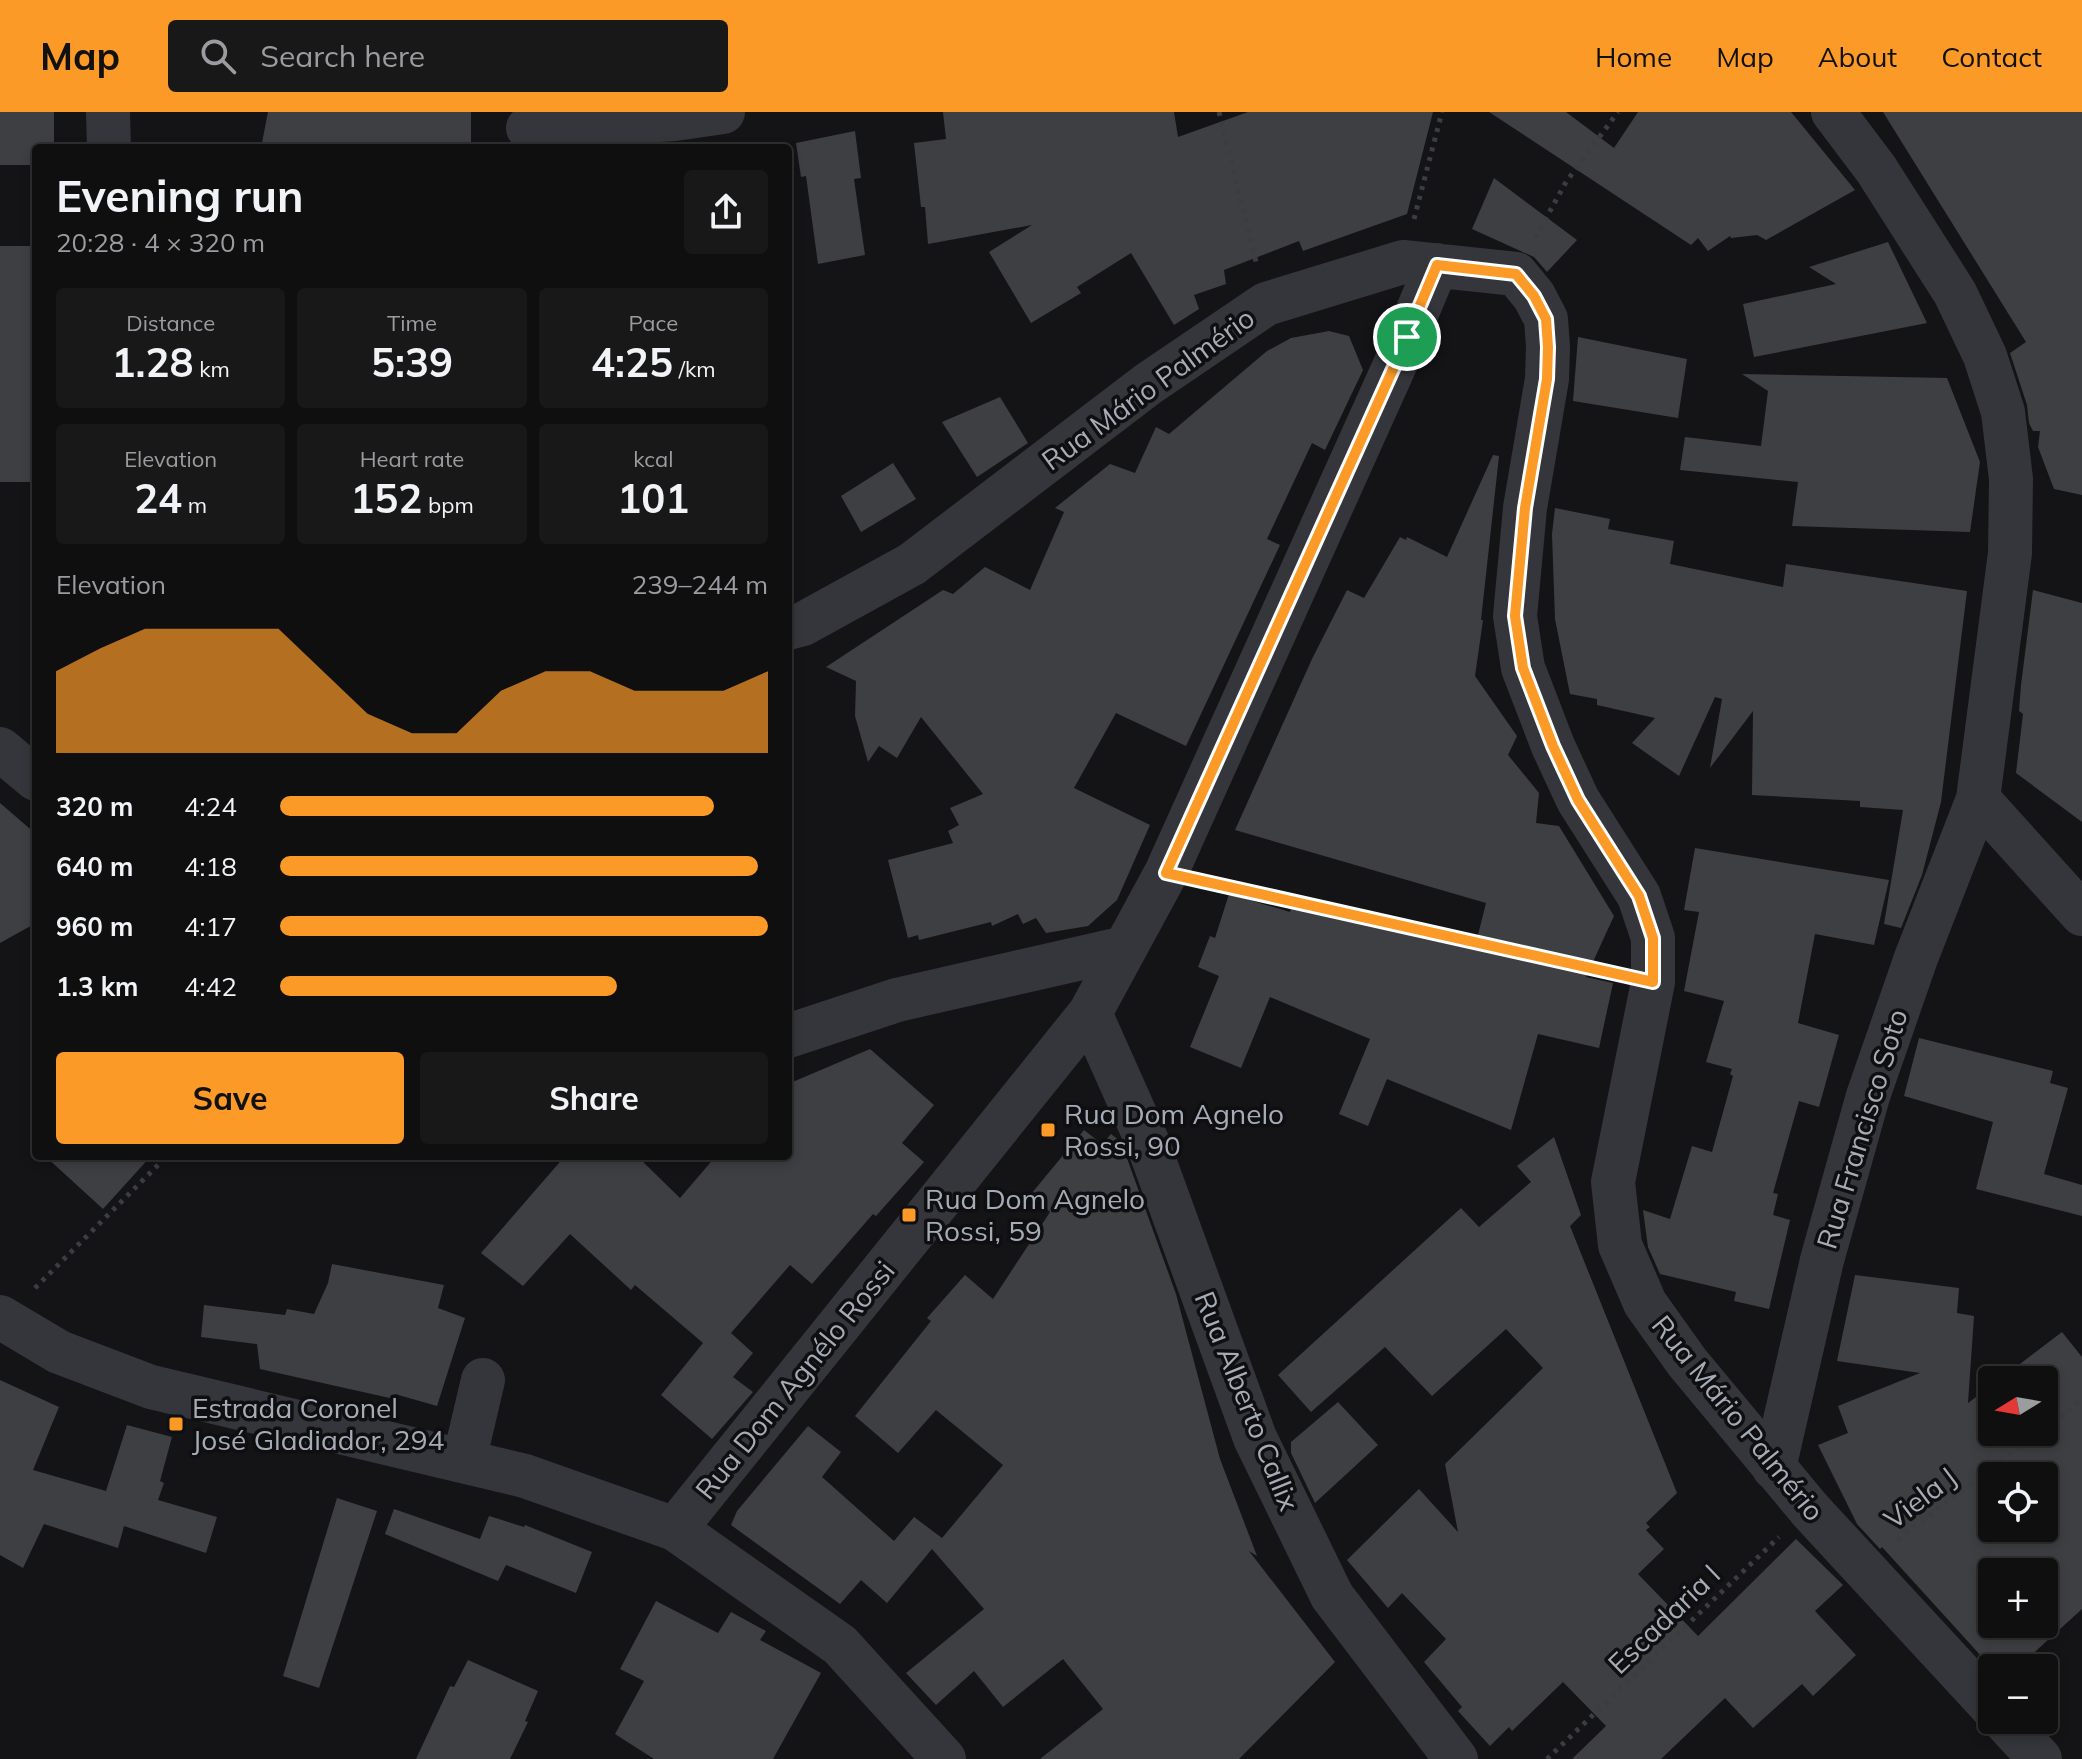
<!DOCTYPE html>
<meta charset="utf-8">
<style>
body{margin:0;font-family:Mulish,sans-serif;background:#181819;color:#f1f3f6;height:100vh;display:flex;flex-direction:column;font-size:30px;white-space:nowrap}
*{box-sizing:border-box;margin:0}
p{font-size:26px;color:#9b9c9f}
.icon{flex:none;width:44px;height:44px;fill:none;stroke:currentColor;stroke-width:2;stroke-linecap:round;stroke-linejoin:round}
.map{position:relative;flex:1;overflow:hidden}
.drawer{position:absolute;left:32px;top:32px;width:760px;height:1016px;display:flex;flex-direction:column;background:#0f0f10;border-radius:8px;box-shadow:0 4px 12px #0003,0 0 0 2px #2f2f30}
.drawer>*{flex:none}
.needle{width:52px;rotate:259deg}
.controls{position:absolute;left:1978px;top:1254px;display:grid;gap:16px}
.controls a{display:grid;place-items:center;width:80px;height:80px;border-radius:8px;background:#0f0f10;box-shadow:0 4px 12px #0003,0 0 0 2px #2f2f30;font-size:40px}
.pin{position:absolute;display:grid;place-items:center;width:68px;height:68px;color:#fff;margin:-34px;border:4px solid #fff;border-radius:50%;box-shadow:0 2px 8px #0007}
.round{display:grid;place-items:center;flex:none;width:84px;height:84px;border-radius:8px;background:#181819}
.head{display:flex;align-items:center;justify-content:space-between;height:136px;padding:0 24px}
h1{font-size:44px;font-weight:700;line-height:60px}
.metrics{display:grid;grid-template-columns:repeat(3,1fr);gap:12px;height:136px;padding:8px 24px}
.metrics div{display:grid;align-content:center;border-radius:8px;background:#181819;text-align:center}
.metrics b{font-size:40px;font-weight:700}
.metrics small{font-size:22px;font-weight:400}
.metrics p{font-size:22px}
.chart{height:224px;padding:16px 24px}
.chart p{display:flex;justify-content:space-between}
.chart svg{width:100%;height:144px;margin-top:8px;fill:#fb9a27;opacity:.7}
.cta{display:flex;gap:16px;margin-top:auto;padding:16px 24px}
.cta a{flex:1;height:92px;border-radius:8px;background:#fb9a27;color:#111;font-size:32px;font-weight:700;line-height:92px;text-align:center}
.cta a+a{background:#181819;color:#f1f3f6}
ul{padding:0 24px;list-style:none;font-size:26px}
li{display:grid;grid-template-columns:128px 96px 1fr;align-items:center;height:60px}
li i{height:20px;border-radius:10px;background:#fb9a27}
header{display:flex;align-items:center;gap:48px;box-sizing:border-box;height:112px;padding:0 40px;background:#fb9a27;color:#111}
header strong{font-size:38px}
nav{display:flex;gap:44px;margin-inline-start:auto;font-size:28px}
.search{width:560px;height:72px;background:#181819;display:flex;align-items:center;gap:20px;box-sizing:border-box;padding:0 28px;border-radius:8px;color:#9b9c9f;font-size:30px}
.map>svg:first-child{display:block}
</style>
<header>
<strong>Map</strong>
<div class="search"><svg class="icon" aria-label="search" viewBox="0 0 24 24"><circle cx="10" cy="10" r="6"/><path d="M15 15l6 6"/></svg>Search here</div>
<nav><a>Home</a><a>Map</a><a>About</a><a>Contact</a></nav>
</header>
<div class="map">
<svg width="2082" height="1647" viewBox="0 0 2082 1647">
<rect width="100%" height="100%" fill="#141416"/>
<path fill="#3e3f43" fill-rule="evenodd" d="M0,0H54V36H36V53H0Z
M268,0H471V36H261Z
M943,0H1174L1178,25L1248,0H1433L1407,102L1303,139L1299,129L1224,158L1226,172L1194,183L1199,197L1174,213L1131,141L1077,175L1081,181L1031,211L989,140L1032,113L928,132L925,95H921L914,31L946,27Z
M1489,0H1566L1614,36L1638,0H1791L1855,78L1766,128L1757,123L1731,126L1730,124L1708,139L1698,126L1691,133Z
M1883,0H2082V383L2054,377L2038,335L2040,319H2033L2029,311L2027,293L2010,241L2026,230Z
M855,19L861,66L854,67L865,143L818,152L806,64L801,65L796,31Z
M1494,66L1577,128L1547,160L1534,145L1472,117Z
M1888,130L1927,211L1754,245L1743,192L1836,172L1809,155Z
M0,134H36V370H0Z
M1329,219L1349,224L1363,258L1325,338L1312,331L1267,427L1280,433L1186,634L1116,601L1074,676L1150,713L1117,788L1088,814L1046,821L1036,806L1023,812L1018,802L992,814L991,810L919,828L918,823L908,826L888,748L953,731L948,719L959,713L950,696L983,682L921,605L897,646L879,634L868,650L855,604L856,569L826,555L943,478L953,482L985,455L1030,478L1064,400L1055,396L1110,352L1135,361L1156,315L1169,322L1267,239L1291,226Z
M1578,225L1687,247L1678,306L1573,289Z
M1742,262L1947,266L1980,350L1970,420L1792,414L1798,370L1680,358L1685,325L1761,334L1768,279Z
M1000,285L1028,331L977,365L942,310Z
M1493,343L1499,344L1481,508H1483L1475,564L1517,624L1508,643L1539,681L1536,711L1559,714L1614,804L1586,865L1613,871L1599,936L1538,922L1511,1018L1387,967L1368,1014L1339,1002L1370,927L1270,885L1241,956L1190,935L1219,864L1198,855L1210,824L1215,826L1229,782L1290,800L1291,796L1476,831L1486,791L1235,718L1312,547L1347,478L1364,486L1400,425L1406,428L1407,425L1447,445Z
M893,351L916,387L861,420L841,384Z
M1555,396L1610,407L1608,417L1674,429L1670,452L1783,475L1786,452L1967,479L1941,690L1922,763L1901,816L1884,812L1903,698L1860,695V689L1752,683L1753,599L1710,656L1722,587L1715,585L1679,664L1632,631L1655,606L1597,593V587L1570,582L1555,507L1552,422Z
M2033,478L2082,491V710L2016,661L2023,602L2019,599L2021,573Z
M0,691L36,722V811L0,831Z
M1695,736L1889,768L1874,833L1815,822L1798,911L1839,923L1819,995L1799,989L1773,1081L1778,1082L1773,1103L1790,1108L1769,1197L1734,1189L1736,1180L1660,1162L1648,1135L1643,1098L1670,1107L1692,1034L1712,1040L1733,964L1730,962L1732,957L1706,950L1724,889L1684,879L1699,800L1684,798Z
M1919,926L2053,959L2050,971L2068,976L2044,1062L2082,1073V1104L1976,1077L1993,1010L1904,984Z
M870,937L934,993L902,1031L924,1050L876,1104L873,1102L812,1172L790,1153L731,1221L753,1241L733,1265L753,1280L712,1327L661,1283L703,1231L635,1173L631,1178L570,1122L523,1174L481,1141L565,1044H637L680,1086L716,1044H788V972Z
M1084,1018L1102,1032L1111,1022L1120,1029L1124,1038L1176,1182L1220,1347L1257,1444L1249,1439L1335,1550L1239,1647H1040L1103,1597L1063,1547L1003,1595L974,1559L936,1593L906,1561L984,1497L932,1437L887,1491L861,1468L840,1492L731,1413L737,1399L808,1314L841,1340L822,1365L894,1429L914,1405L942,1426L937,1432L1003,1353L936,1298L898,1341L855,1304L931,1209L927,1206L965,1163L993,1187L1050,1100L1031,1082Z
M1554,1025L1581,1103L1570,1114L1677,1381L1646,1411L1650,1415L1646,1418L1664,1437L1638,1462L1698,1524L1796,1427L1843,1473L1815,1499L1856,1543L1813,1584L1802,1572L1753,1616L1725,1586L1661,1647H1572L1606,1614L1563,1570L1512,1619L1509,1615L1490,1634L1458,1599L1462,1595L1424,1550L1446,1527L1402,1481L1388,1496L1347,1448L1419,1377L1458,1420L1445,1352L1543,1256L1506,1217L1432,1284L1385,1235L1311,1300L1278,1263L1461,1096L1479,1115L1531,1070L1517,1054Z
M45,1044H151L103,1097Z
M332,1152L444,1173L438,1196L465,1206L437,1294L395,1282L394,1287L260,1257L257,1232L201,1225L204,1193L285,1203L287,1197L314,1202L328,1171Z
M1855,1163L1959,1176L1957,1201L1974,1204L1968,1291L1992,1273V1320H2044V1268H1999L2062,1220L2082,1245V1497L2017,1556H1992L1882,1435L1880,1437L1857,1412L1818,1333L1848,1321L1838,1294L1920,1261L1837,1249ZM1992,1364H2044V1416H1992ZM1992,1460H2044V1512H1992Z
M0,1268L59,1295L33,1358L106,1379L127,1313L172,1325L160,1369L164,1371L158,1388L217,1405L206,1441L124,1414L118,1436L44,1412L23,1456L0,1443Z
M1338,1290L1378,1333L1315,1391L1291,1341V1330Z
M337,1386L377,1399L319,1576L283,1564Z
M394,1397L480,1427L489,1404L524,1415L525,1413L592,1440L576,1481L506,1453L498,1469L385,1422Z
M656,1489L718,1521L731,1500L766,1519L760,1528L821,1561L773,1647H654L615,1622L644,1569L620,1557Z
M468,1548L538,1579L525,1609L528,1610L510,1647H416L450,1574L454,1575Z"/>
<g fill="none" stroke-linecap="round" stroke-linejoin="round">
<path stroke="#3a3d42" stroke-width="5" stroke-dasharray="4 6" stroke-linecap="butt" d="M1219,0L1256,150
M1414,107L1442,0
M1535,126L1566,70L1618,0
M1210,771L1610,861
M35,1176L167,1044
M2044,1317L2082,1287
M1897,1428L2040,1320
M1547,1647L1779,1425"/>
<path stroke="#35363b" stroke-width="44" d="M108,0L109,36
M528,16L675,7L723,0
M788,516L803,512L912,452L1148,272L1266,192L1403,150L1516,162L1534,184L1546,207L1548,235L1547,267L1525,396L1515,504L1523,556L1553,634L1578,688L1639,784L1653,826V870L1613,1070L1620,1133L1645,1191L1687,1250L1810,1398L1992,1595
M0,637L36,667
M1978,687L2082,802
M1090,901L1147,1029L1255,1326L1332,1484L1456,1647
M788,924L897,888L1125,836
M0,1205L59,1240L151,1275L525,1364L675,1417L840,1533L944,1647
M464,1349L483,1268
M1774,1356L1822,1148L1868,984L1916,846L1978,687L2010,441L2011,367L2003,300L1985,244L1955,181L1876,57L1833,0
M675,1417L1090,901L1166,761L1394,255L1437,153
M2004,1608L2040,1647"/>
</g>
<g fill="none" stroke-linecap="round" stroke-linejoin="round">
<g stroke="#fff" stroke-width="16">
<path id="route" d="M1437,153L1516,162L1534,184L1546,207L1548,235L1547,267L1525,396L1515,504L1523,556L1553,634L1578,688L1639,784L1653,826V870L1166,761L1394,255Z"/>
</g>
<use href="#route" stroke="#fb9a27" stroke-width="10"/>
</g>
<g fill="#fb9a27" stroke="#0f0f11" stroke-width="3">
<rect x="1040" y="1010" width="16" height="16" rx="4"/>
<rect x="901" y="1095" width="16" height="16" rx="4"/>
<rect x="168" y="1304" width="16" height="16" rx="4"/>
</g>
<g text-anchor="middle" stroke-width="7" stroke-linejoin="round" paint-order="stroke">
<g font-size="28" fill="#a5acb7" stroke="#0f0f11">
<text transform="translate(1148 277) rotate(-36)" y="10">Rua Mário Palmério</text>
<text transform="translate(1862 1017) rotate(-73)" y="10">Rua Francisco Soto</text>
<text transform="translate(795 1268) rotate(-51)" y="10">Rua Dom Agnélo Rossi</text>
<text transform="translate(1247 1289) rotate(68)" y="10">Rua Alberto Callix</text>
<text transform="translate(1738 1306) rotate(51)" y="10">Rua Mário Palmério</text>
<text transform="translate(1920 1386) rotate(-37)" y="10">Viela J</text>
<text transform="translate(1664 1507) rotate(-44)" y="10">Escadaria I</text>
</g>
<g font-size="28" fill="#a5acb7" stroke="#0f0f11" text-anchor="start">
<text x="1064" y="1012">Rua Dom Agnelo<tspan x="1064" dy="32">Rossi, 90</tspan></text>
<text x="925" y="1097">Rua Dom Agnelo<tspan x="925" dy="32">Rossi, 59</tspan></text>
<text x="192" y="1306">Estrada Coronel<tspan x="192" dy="32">José Gladiador, 294</tspan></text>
</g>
</g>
</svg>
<div class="controls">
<a><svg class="needle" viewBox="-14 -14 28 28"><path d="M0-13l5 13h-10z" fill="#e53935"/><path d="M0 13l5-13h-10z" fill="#9b9c9f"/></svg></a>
<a><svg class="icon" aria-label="locate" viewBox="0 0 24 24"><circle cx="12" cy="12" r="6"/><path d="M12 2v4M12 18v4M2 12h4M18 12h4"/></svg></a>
<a>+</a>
<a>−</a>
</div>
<div class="pin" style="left:1407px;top:225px;background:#1e9e55"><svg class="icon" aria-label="arrive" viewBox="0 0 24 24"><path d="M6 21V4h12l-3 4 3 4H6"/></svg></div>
<section class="drawer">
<div class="head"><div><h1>Evening run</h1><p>20:28 · 4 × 320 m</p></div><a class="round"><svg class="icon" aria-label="share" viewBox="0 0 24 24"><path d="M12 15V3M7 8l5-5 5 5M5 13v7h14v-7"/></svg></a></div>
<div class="metrics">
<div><p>Distance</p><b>1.28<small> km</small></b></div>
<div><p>Time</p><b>5:39</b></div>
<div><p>Pace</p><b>4:25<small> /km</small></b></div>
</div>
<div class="metrics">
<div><p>Elevation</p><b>24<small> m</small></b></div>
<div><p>Heart rate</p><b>152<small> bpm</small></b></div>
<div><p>kcal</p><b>101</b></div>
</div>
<div class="chart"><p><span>Elevation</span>239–244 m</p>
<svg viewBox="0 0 160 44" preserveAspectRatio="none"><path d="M0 44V19L10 12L20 6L30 6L40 6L50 6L60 19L70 32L80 38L90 38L100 25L110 19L120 19L130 25L140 25L150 25L160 19V44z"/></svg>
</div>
<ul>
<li><b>320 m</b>4:24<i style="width:89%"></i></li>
<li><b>640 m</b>4:18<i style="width:98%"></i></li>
<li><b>960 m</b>4:17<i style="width:100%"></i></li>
<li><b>1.3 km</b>4:42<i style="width:69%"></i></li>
</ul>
<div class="cta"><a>Save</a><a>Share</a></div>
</section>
</div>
